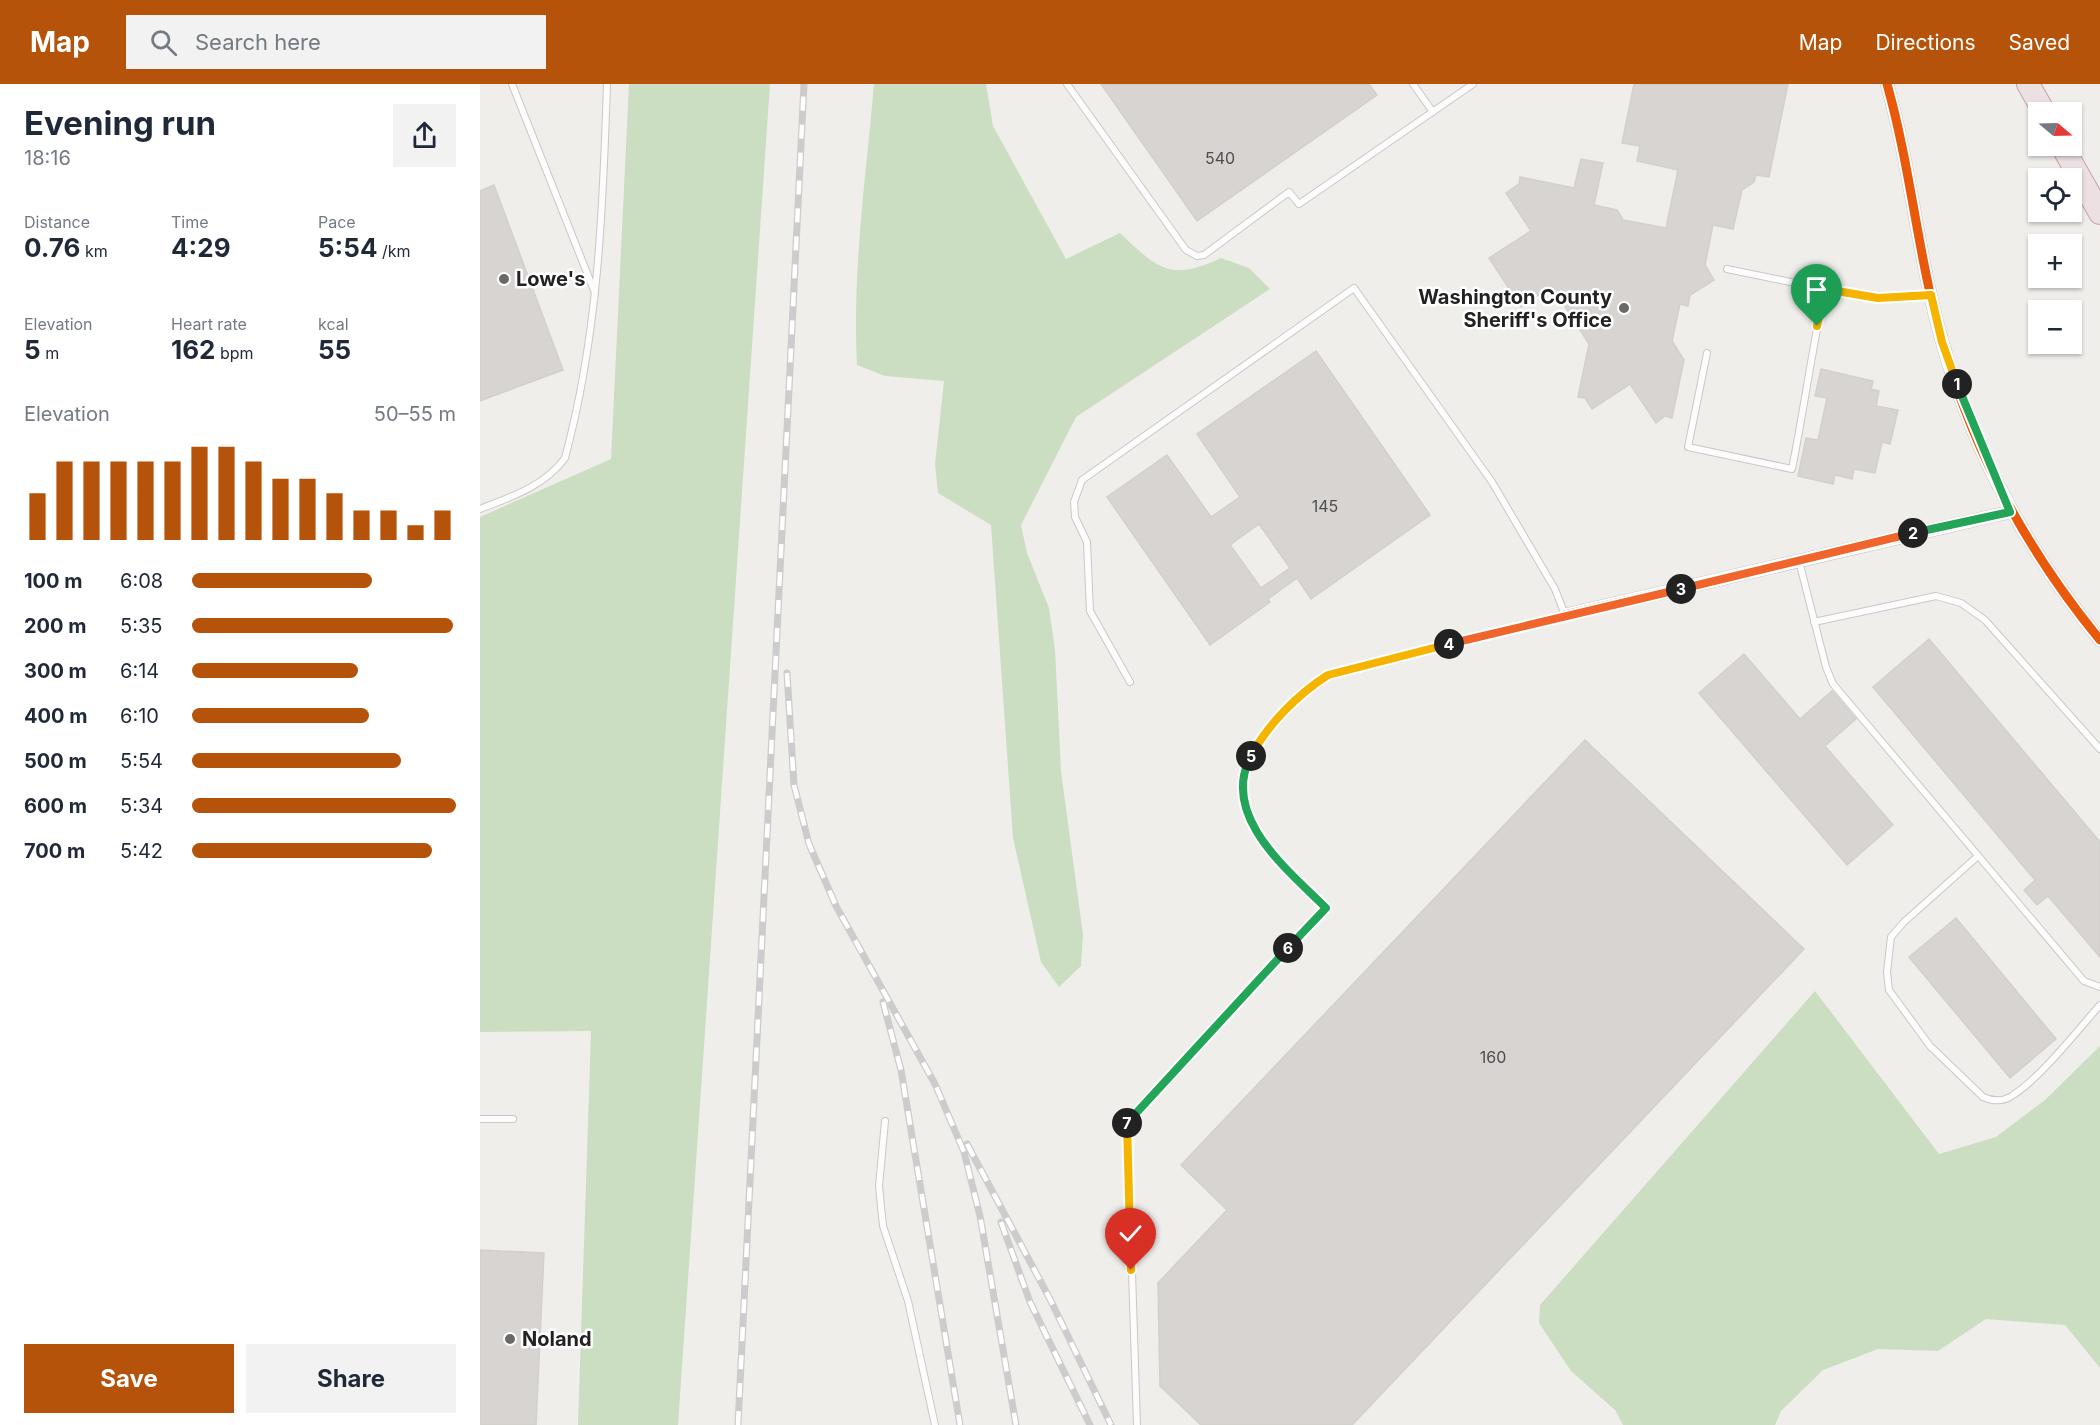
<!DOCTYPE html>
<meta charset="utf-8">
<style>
body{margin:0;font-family:Inter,sans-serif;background:#f2f2f3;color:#1f2937;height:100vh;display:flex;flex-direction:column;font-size:22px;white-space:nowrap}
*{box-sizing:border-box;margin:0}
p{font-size:20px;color:#747a83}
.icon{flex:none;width:33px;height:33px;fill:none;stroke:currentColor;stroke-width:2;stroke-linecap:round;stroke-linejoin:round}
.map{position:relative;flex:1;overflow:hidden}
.details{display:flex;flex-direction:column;background:#fff;width:480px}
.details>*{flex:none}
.needle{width:39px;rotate:109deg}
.controls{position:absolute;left:1548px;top:18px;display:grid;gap:12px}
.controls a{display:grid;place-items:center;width:54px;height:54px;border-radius:0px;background:#fff;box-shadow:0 2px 4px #0004;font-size:30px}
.pin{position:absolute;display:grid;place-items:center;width:51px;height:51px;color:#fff;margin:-62px -26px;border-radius:50% 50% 50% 0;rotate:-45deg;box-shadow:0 0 6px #0007}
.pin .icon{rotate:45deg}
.km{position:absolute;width:30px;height:30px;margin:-15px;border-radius:50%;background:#222;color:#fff;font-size:16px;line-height:30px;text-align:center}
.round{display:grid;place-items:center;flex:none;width:63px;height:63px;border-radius:0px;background:#f2f2f3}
.headline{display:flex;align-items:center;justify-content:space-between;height:102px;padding:0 24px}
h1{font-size:33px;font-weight:700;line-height:45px}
.stats{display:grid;grid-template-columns:repeat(3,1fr);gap:9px;height:102px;padding:6px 24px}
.stats div{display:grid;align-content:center}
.stats b{font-size:26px;font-weight:700}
.stats small{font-size:16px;font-weight:400}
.stats p{font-size:16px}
.chart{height:168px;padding:12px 24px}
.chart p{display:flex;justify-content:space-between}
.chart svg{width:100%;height:108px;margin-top:6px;stroke:#b45309;stroke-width:6}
.primary-button{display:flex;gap:12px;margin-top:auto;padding:12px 24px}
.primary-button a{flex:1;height:69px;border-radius:0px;background:#b45309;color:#fff;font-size:24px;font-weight:700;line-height:69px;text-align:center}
.primary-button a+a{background:#f2f2f3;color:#1f2937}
ul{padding:0 24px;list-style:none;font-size:20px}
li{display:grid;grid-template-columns:96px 72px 1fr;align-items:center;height:45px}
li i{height:15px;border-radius:8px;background:#b45309}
header{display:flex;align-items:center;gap:36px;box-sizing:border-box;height:84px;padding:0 30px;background:#b45309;color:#fff}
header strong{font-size:28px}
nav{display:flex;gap:33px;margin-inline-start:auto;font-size:21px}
.search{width:420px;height:54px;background:#f2f2f3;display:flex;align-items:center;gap:15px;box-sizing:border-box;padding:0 21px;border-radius:0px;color:#747a83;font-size:22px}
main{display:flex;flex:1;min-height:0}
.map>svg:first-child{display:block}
</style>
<header>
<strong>Map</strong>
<div class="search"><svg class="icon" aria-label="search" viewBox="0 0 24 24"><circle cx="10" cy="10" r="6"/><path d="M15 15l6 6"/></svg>Search here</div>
<nav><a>Map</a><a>Directions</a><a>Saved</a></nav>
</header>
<main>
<section class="details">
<div class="headline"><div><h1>Evening run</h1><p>18:16</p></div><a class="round"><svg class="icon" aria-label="share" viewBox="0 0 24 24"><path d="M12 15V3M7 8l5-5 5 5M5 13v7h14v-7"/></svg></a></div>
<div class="stats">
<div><p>Distance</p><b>0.76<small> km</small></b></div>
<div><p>Time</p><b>4:29</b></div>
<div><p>Pace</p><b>5:54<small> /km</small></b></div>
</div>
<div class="stats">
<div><p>Elevation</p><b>5<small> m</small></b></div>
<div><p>Heart rate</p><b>162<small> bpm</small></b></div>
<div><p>kcal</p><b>55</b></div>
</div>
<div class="chart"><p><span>Elevation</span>50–55 m</p>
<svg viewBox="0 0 160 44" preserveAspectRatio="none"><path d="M5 44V25M15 44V12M25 44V12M35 44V12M45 44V12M55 44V12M65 44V6M75 44V6M85 44V12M95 44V19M105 44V19M115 44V25M125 44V32M135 44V32M145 44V38M155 44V32"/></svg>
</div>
<ul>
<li><b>100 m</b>6:08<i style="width:68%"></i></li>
<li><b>200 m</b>5:35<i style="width:99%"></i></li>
<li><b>300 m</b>6:14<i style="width:63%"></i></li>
<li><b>400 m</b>6:10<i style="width:67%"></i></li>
<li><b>500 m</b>5:54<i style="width:79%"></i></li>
<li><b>600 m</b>5:34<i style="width:100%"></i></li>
<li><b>700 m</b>5:42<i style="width:91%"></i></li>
</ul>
<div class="primary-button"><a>Save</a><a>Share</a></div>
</section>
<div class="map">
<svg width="1620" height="1341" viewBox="0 0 1620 1341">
<rect width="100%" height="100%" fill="#f0eeeb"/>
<path fill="#cbdec1" d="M149,0H290L198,1341H98L111,947L0,948V433L131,375Z
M394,0H506L513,42L586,175L640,149C678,185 690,198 741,174L769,184L790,205L596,333L541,441L547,469L569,524L575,566L581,687L603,851L601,882L579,903L561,878L533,754L511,441L458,409L455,380L464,297L405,292L377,281C372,188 386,93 394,0Z
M1335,907L1459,1070L1516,1053L1565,1016L1620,962V1284L1585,1241L1506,1235L1458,1267L1398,1265L1343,1286L1301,1327L1295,1341H1143L1135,1326L1091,1287L1059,1239L1060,1221Z"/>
<path fill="#d7d4d2" stroke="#d3d0cc" stroke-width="1.5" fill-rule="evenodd" d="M621,0H889L897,11L717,137Z
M1154,0H1308L1289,93L1276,91L1274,98L1262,106L1253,145L1233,141L1225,181L1234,196L1210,211L1208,222L1200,220L1192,257L1204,276L1192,334L1185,332L1176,339L1150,300L1112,325L1105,314L1098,313L1109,260L1072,202L1041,223L1009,174L1051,147L1026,109L1039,100L1040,93L1094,104L1101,75L1123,79L1114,121L1137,126L1143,136L1186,144L1198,86L1157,77L1160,62L1142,59Z
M14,101L83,286L0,317V107Z
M836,267L950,431L831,515L817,494L788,515L790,518L730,561L627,413L687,371L731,433L760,413L717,350ZM779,440L810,484L781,504L750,461Z
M1341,285L1393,297L1391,305L1399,307L1396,322L1418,326L1410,360L1402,358L1395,389L1374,385L1372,395L1355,391L1353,400L1318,392L1326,354L1338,356L1347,314L1335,312Z
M1449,555L1620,758V873L1568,812L1557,821L1544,806L1555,796L1393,603Z
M1264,570L1320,635L1352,607L1376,635L1345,662L1413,741L1367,781L1219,609Z
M1105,656L1324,865L872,1341H721L680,1302L678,1199L747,1126L701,1081Z
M1476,834L1576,955L1530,994L1429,873Z
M0,1166L64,1169L56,1341H0Z"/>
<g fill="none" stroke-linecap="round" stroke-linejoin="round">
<g stroke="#c9c8c7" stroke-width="8">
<path id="service" d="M32,0L115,209
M587,0L706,166L717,172L724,171L809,108L819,120L993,0
M933,0L953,28
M1247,185L1379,212L1398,214L1450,211
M1227,269L1208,363L1312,385C1324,325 1332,265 1345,205
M0,425C31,413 65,402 85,374C118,252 123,126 127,0
M1319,477L1346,583L1353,600L1604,897L1620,903
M1334,538L1456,512L1481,519L1505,536L1620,665
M650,598L610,527L607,458L595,433L594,418L602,396L874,204L1012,398L1075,505L1085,531L848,591C828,604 813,620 797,638C723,715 789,767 846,824L647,1036L657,1341
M1498,772L1424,838L1411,853L1407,888L1409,906L1450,962L1503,1013C1512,1017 1521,1018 1530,1013C1559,996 1597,947 1620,921
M0,1035H33
M405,1037L399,1102L403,1142L428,1217L455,1341"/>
</g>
<g stroke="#c9c8c7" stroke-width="14">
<path id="minor" d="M1407,0C1431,85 1438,173 1462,257C1493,367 1548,468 1620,556
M1085,531L1530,428"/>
</g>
<g stroke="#c5a2ac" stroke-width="24">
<path id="motorway" d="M1548,0L1564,28
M1582,62L1620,129"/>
</g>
<use href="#service" stroke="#fdfcfc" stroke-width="6"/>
<use href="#minor" stroke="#fdfcfc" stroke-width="12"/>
<use href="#motorway" stroke="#ece0e2" stroke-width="22"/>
<g stroke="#ccc" stroke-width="7">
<path id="rail" d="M307,589L314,701L329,760L356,822L455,1000L484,1068L500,1132L536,1341
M403,918L421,986L480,1341
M487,1060L570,1215L631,1341
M521,1138L550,1218L610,1341
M258,1341L324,0"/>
</g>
<use href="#rail" stroke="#fff" stroke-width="4.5" stroke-dasharray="14" stroke-linecap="butt"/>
<g stroke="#fff" stroke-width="13">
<path id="cycleway" d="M1407,0C1431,85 1438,173 1462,257C1493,367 1548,468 1620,556
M1085,531L1530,428"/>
</g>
<use href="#cycleway" stroke="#e8590c" stroke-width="9"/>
</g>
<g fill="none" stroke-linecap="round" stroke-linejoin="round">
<g stroke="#fff" stroke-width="12">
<path id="split-1" d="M1337,242L1345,205L1398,214L1451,211L1462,258L1477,300"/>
</g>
<g stroke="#fff" stroke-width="12">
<path id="split-2" d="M1433,449L1530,428L1477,300"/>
</g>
<g stroke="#fff" stroke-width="12">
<path id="split-3" d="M1201,505L1433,449"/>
</g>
<g stroke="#fff" stroke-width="12">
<path id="split-4" d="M969,560L1201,505"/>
</g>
<g stroke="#fff" stroke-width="12">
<path id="split-5" d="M771,672C787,641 818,610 848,591L969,560"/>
</g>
<g stroke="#fff" stroke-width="12">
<path id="split-6" d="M771,672C739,732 809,787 846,824L808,864"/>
</g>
<g stroke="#fff" stroke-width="12">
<path id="split-7" d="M647,1039L808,864"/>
</g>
<g stroke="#fff" stroke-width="12">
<path id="split-8" d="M647,1039L651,1186"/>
</g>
<use href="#split-1" stroke="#f5b400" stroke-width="8"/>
<use href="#split-2" stroke="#22a559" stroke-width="8"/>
<use href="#split-3" stroke="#f0652b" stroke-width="8"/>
<use href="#split-4" stroke="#f0652b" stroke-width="8"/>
<use href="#split-5" stroke="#f5b400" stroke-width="8"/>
<use href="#split-6" stroke="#22a559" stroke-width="8"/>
<use href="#split-7" stroke="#22a559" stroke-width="8"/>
<use href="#split-8" stroke="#f5b400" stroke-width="8"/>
</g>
<g fill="#6a6968" stroke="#fff" stroke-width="2">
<circle cx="24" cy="195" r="6"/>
<circle cx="1144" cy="224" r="6"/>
<circle cx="30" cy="1255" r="6"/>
</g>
<g text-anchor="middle" stroke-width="5" stroke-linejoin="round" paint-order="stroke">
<g font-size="16" fill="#4f4e4e">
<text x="740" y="80">540</text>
<text x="845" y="428">145</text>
<text x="1013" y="979">160</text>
</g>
<g font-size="20" font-weight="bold" fill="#222" stroke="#fff" text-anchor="start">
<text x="36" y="202">Lowe's</text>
<text x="1132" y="220" text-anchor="end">Washington County<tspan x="1132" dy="23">Sheriff's Office</tspan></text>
<text x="42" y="1262">Noland</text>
</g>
</g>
</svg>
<div class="controls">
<a><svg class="needle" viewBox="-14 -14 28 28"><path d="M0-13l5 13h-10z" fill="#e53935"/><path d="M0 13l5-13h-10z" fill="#747a83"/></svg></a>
<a><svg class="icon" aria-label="locate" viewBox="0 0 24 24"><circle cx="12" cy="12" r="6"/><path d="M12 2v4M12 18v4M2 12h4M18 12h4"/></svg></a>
<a>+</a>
<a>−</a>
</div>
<div class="pin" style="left:1337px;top:242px;background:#1e9e55"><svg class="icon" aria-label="arrive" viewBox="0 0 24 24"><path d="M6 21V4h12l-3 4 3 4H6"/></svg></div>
<div class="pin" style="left:651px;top:1186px;background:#d93025"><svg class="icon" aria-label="check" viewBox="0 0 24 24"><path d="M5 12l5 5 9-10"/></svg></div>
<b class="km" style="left:1477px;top:300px">1</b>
<b class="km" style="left:1433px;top:449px">2</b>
<b class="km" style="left:1201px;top:505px">3</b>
<b class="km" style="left:969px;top:560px">4</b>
<b class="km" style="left:771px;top:672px">5</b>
<b class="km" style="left:808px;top:864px">6</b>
<b class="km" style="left:647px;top:1039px">7</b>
</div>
</main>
